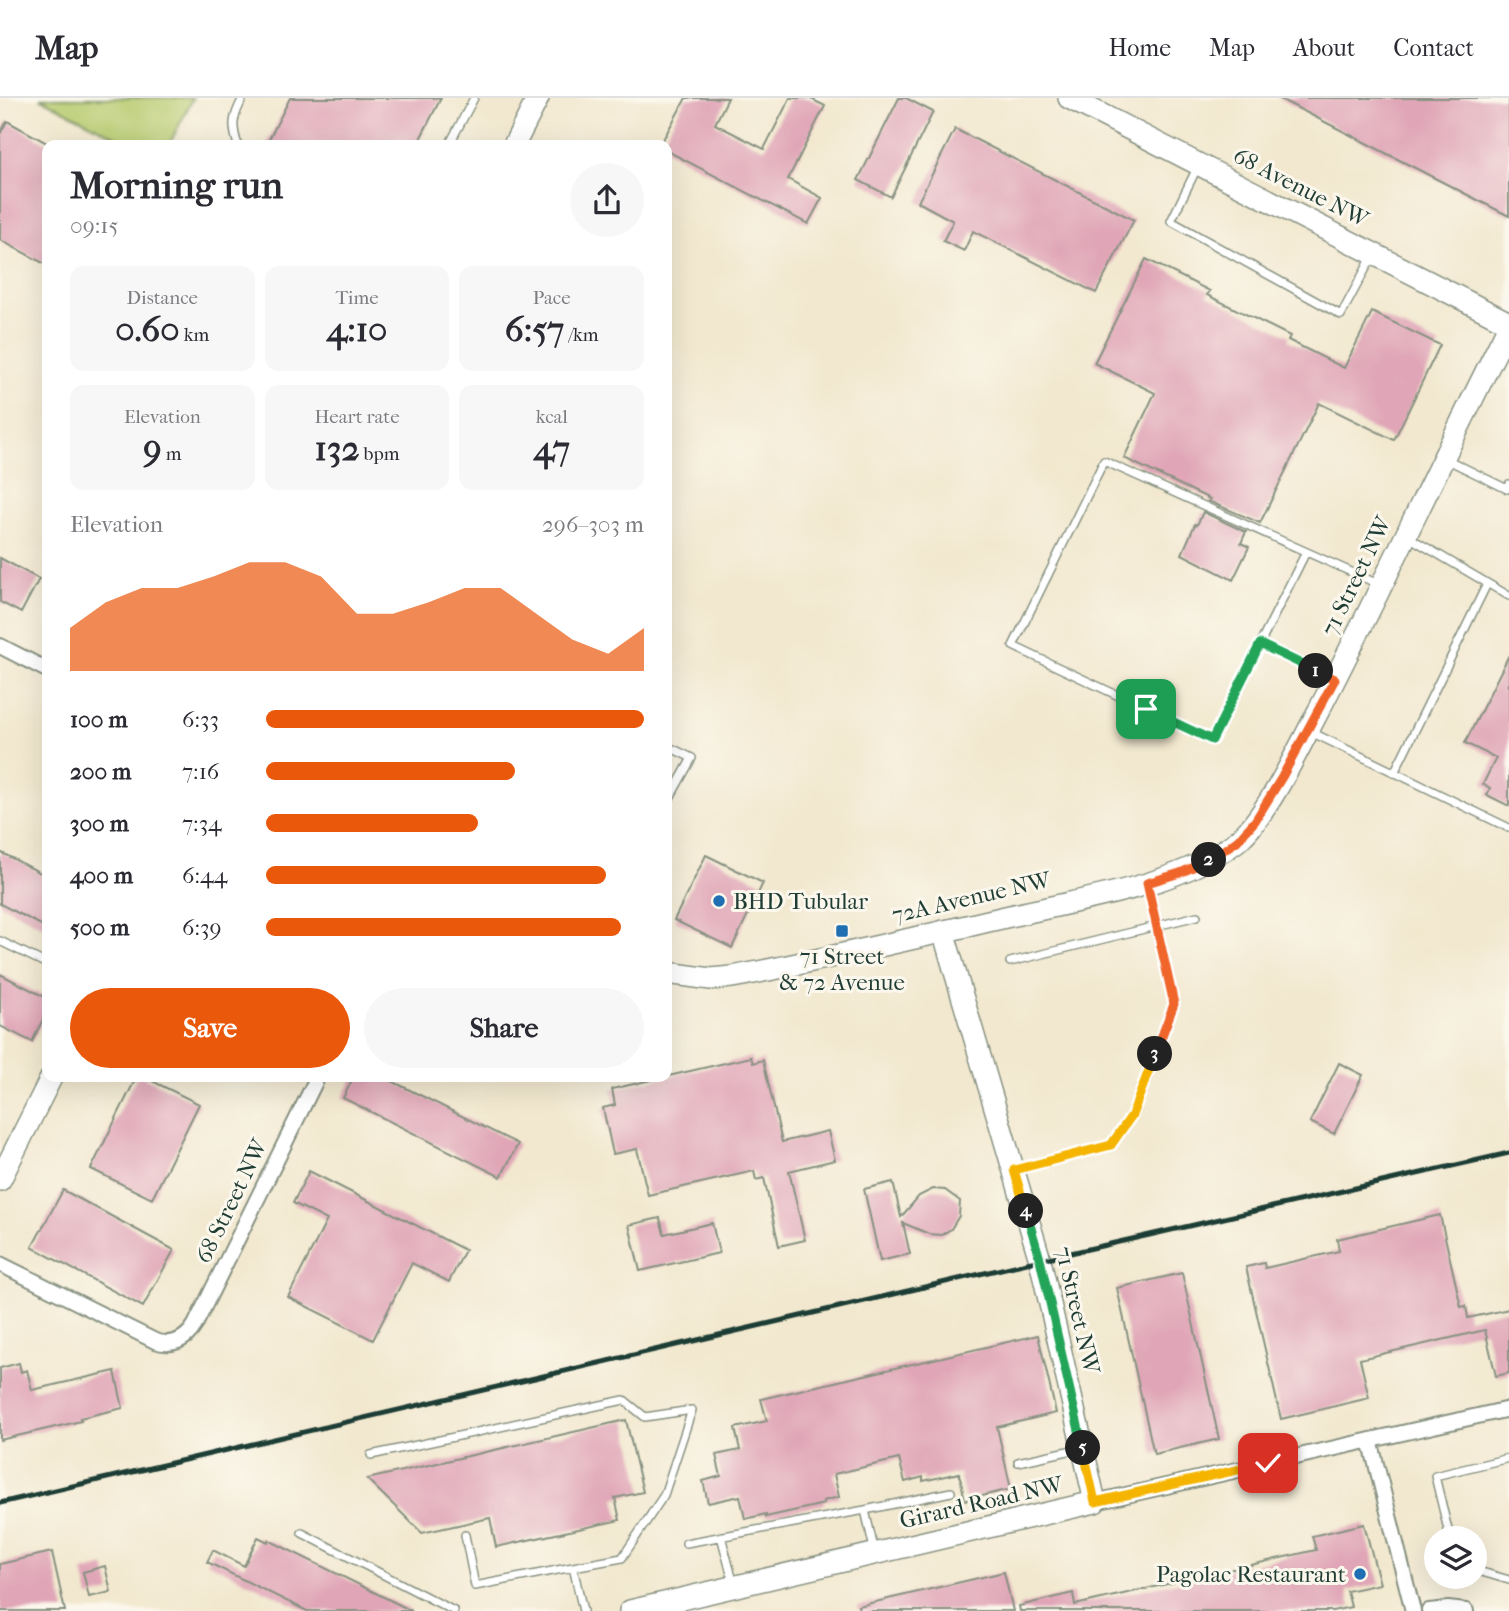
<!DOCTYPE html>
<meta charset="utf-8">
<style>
body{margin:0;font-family:"IM FELL French Canon",serif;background:#f7f7f7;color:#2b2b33;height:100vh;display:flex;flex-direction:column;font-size:26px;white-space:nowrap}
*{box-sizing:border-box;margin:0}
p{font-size:23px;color:#7c7c81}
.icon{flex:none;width:38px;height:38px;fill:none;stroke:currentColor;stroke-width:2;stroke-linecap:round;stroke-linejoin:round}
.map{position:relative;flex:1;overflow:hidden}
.details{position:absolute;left:42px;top:42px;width:630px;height:942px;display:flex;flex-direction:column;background:#fff;border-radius:14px;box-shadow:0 7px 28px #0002}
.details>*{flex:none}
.fabs{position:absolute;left:1424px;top:1428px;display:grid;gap:14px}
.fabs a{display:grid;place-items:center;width:63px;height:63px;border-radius:50%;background:#fff;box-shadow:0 7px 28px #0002;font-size:35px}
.pin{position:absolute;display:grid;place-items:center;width:60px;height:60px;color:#fff;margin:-30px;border-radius:14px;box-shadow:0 4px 10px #0006}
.km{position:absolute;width:35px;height:35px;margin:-18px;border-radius:50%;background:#222;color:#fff;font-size:19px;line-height:35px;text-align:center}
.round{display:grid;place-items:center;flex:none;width:74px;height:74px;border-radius:37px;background:#f7f7f7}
.overview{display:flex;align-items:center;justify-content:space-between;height:119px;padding:0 28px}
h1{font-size:38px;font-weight:700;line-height:52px}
.metrics{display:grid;grid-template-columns:repeat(3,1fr);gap:10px;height:119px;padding:7px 28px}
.metrics div{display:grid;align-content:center;border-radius:14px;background:#f7f7f7;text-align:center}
.metrics b{font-size:35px;font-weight:700}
.metrics small{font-size:19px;font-weight:400}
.metrics p{font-size:19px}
.chart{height:196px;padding:14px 28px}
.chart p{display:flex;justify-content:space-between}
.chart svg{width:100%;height:126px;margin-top:7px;fill:#ea580c;opacity:.7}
.button{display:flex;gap:14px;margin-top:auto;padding:14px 28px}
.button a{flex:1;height:80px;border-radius:42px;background:#ea580c;color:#fff;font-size:28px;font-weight:700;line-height:80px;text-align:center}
.button a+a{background:#f7f7f7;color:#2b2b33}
ul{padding:0 28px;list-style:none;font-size:23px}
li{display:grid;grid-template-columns:112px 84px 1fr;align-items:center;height:52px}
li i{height:18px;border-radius:9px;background:#ea580c}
header{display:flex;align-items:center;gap:42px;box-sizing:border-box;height:98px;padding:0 35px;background:#fff;border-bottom:2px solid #e1e1e2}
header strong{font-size:33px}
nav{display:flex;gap:38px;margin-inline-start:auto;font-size:24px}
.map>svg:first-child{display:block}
</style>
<header>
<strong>Map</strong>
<nav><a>Home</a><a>Map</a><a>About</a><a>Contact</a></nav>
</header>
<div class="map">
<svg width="1509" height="1513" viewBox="0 0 1509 1513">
<rect width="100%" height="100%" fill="#fbf7ec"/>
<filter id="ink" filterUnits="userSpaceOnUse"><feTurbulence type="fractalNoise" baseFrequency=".0143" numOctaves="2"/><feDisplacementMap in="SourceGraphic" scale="14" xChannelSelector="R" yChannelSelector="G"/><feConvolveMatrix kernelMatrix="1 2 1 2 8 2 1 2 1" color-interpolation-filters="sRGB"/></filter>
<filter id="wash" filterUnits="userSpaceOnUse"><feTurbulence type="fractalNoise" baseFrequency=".00686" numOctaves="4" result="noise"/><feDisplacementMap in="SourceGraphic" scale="28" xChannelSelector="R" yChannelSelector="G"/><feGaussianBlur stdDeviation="1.57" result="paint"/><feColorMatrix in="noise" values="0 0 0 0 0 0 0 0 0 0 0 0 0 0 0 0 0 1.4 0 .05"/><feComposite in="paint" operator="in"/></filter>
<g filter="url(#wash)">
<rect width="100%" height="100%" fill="#f2e8cf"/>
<path fill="#b7cb6e" stroke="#6b8451" stroke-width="2" d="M40,0H193L169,47H132Z"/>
<g id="blocks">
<path fill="#e0a6b7" d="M290,0H441L417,47H266Z
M686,0H728L715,26L764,51L790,0H809L825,8L788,81L822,100L808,126L667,53V47H660Z
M899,0H906L933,14L891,99L858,82Z
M1278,0H1509V118Z
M7,23L47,45V167L0,142V36Z
M955,31L1134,122L1096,195L973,133L964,153L943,143L953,123L918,104Z
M1146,161L1210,193L1207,197L1290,238L1288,242L1344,270L1372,214L1440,247L1394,342L1319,305L1260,425L1208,403L1210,401L1124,360L1155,295L1094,265Z
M1203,414L1246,434L1241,445L1249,449L1233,482L1182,456L1195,426L1197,427Z
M0,460L39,481L21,515L0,504Z
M1509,557V708L1487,697L1490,690L1483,686L1496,660L1465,645Z
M0,754L47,778V830L0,806Z
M706,757L763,785L732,850L674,822Z
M0,876L47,900V913L32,944L0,928Z
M751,959L753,965L763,962L782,1044L828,1033L835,1062L789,1073L805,1142L779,1148L764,1080L756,1082L754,1073L648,1097L637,1051L613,1056L603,1010L615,1007L612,991Z
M1339,965L1363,977L1334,1036L1310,1024Z
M137,978H142L199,1006L152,1101L91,1071Z
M354,978H382L518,1046L501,1079L343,1000Z
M309,1073L465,1152L449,1184L412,1165L373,1242L288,1199L327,1122L293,1105Z
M893,1084L901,1119L919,1098L933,1091L945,1092L960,1103L959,1118L951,1131L941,1137L929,1136L903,1125L910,1156L880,1163L864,1091Z
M63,1092L174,1152L143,1209L32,1149Z
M1440,1117L1461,1209L1466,1208L1468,1220L1509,1211V1275L1496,1278L1485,1232L1360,1261L1369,1300L1281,1321L1246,1169L1264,1165L1265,1170L1339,1153L1337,1141Z
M660,1120L664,1136L712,1125L719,1155L640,1173L629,1127Z
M1182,1175L1219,1341L1154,1356L1117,1190Z
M1038,1237L1056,1315L997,1329L1011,1391L965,1402L959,1375L923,1383V1379L905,1384L899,1361L834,1376L839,1399L823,1403L824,1406L766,1419V1416L745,1421L740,1398L708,1405L703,1383L721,1378L716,1357L740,1352L735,1330L767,1323L761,1301Z
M19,1265L21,1274L27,1272L32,1292L115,1273L123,1310L80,1320L81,1323L0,1342V1270Z
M626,1322L643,1394L615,1400L620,1422L496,1449L490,1420L422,1435L367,1381Z
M1364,1426L1380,1486L1347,1493L1351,1509L1332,1513H1020L1019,1508L1073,1495L1075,1507L1316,1452L1312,1438Z
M258,1439L268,1444L269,1442L412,1513H307L207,1464L213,1452L244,1468Z
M52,1454L65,1513H0V1466Z
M105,1468L111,1494L89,1499L83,1474Z
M1004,1474L1013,1513H859L858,1508Z"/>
</g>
</g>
<g filter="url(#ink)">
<use href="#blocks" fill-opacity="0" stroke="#889282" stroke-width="2"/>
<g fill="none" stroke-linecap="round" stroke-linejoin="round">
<g stroke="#889282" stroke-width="10">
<path id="lane" d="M238,47C231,27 233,19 243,0
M449,47L474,0
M1198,68L1171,123L1341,217L1372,159
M1446,361L1507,391L1509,386
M1407,438L1509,498
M1260,546L1306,454
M1333,580L1260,546L1212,642L1013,548L1104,363L1378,486
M1311,634L1509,730
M667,648L692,660L667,705
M1394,675L1487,486
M0,843L47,866
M1010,864L1197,818
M1016,1072L1111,1047L1132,1017L1174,906L1148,789
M371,1357L624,1302L645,1319L692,1312L664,1397L622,1460L573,1469L583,1513
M1018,1364L1082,1350
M865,1412L951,1394
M302,1435L454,1513
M465,1437L475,1488L573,1469
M721,1438L734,1487
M1450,1440L1435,1378L1509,1360
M686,1445L865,1412L875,1455
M1475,1472L1509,1482"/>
</g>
<g stroke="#889282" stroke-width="18">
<path id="street" d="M0,548L47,572
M0,1166L155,1243C173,1249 186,1242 195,1227L318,978
M1370,1342L1413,1513
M1095,1404L1509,1311
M1429,1513L1448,1511L1466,1513"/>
</g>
<g stroke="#889282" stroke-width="24">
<path id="secondary" d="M1069,0L1509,225
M514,47L538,0
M667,875L711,881L732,879C825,862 918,839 1010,818C1082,801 1176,789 1236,744C1266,721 1300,647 1319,612C1385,485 1444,355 1509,228
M0,1082L52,978
M630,1513L1095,1404L1040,1162L943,833"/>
</g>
<use href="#lane" stroke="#fff" stroke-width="7"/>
<use href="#street" stroke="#fff" stroke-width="14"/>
<use href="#secondary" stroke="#fff" stroke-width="21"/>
<path stroke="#1f3d34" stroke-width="5" d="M0,1405L1040,1162L1509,1055"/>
</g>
</g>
<g fill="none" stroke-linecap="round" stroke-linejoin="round" filter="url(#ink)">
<g stroke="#fff" stroke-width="14">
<path id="split-1" d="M1146,611L1212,642L1260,546L1316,573"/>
</g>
<g stroke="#fff" stroke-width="14">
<path id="split-2" d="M1209,762L1237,743L1255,723L1282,679L1335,581L1316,573"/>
</g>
<g stroke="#fff" stroke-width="14">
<path id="split-3" d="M1155,956L1174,906L1147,785L1180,775L1209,762"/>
</g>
<g stroke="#fff" stroke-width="14">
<path id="split-4" d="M1026,1113L1014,1072L1111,1047L1132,1017L1155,956"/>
</g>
<g stroke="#fff" stroke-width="14">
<path id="split-5" d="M1026,1113L1040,1161L1083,1350"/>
</g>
<g stroke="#fff" stroke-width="14">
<path id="split-6" d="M1083,1350L1095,1404L1268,1365"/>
</g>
<use href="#split-1" stroke="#22a559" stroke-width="9"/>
<use href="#split-2" stroke="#f0652b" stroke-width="9"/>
<use href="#split-3" stroke="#f0652b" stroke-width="9"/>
<use href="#split-4" stroke="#f5b400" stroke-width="9"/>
<use href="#split-5" stroke="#22a559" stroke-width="9"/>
<use href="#split-6" stroke="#f5b400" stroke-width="9"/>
</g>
<g fill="#1f6fb2" stroke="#fbf7ec" stroke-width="2.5">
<circle cx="719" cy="803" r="7"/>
<rect x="835" y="826" width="14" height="14" rx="3.5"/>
<circle cx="1360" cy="1476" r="7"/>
</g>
<g text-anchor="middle" stroke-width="6" stroke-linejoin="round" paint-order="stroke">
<g font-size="23" fill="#1f3d34" stroke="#fbf7ec">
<text transform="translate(1301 89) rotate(27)" y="8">68 Avenue NW</text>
<text transform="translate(1356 478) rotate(-64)" y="8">71 Street NW</text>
<text transform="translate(971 799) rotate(-13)" y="8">72A Avenue NW</text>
<text transform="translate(231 1103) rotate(-64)" y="8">68 Street NW</text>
<text transform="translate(1078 1212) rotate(77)" y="8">71 Street NW</text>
<text transform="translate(981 1404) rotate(-13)" y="8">Girard Road NW</text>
</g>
<g font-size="23" fill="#1f3d34" stroke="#fbf7ec" text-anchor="start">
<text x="733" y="811">BHD Tubular</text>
<text x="842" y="866" text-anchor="middle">71 Street<tspan x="842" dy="26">&amp; 72 Avenue</tspan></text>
<text x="1346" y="1484" text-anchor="end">Pagolac Restaurant</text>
</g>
</g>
</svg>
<div class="fabs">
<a><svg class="icon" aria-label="layers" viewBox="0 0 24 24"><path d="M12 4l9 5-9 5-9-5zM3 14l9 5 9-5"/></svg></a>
</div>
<div class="pin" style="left:1146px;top:611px;background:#1e9e55"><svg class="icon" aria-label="arrive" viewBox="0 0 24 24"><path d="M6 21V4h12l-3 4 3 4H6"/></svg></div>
<div class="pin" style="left:1268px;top:1365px;background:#d93025"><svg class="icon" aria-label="check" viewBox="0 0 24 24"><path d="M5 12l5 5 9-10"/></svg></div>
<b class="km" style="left:1316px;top:573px">1</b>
<b class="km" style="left:1209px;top:762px">2</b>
<b class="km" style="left:1155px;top:956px">3</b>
<b class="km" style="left:1026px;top:1113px">4</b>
<b class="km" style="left:1083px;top:1350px">5</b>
<section class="details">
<div class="overview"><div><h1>Morning run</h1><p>09:15</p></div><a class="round"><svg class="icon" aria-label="share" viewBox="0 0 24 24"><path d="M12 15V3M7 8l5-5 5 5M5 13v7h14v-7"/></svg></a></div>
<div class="metrics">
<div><p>Distance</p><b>0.60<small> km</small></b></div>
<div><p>Time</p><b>4:10</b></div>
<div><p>Pace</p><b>6:57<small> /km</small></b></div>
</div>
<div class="metrics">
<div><p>Elevation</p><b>9<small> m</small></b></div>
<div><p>Heart rate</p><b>132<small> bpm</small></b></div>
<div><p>kcal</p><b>47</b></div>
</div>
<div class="chart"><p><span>Elevation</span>296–303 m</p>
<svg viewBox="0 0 160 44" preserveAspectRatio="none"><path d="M0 44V29L10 20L20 15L30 15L40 11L50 6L60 6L70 11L80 24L90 24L100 20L110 15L120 15L130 24L140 33L150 38L160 29V44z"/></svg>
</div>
<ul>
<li><b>100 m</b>6:33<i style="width:100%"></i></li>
<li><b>200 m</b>7:16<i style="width:66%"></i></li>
<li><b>300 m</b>7:34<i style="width:56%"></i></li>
<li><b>400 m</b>6:44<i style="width:90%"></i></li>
<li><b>500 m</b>6:39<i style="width:94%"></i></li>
</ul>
<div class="button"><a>Save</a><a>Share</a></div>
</section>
</div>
